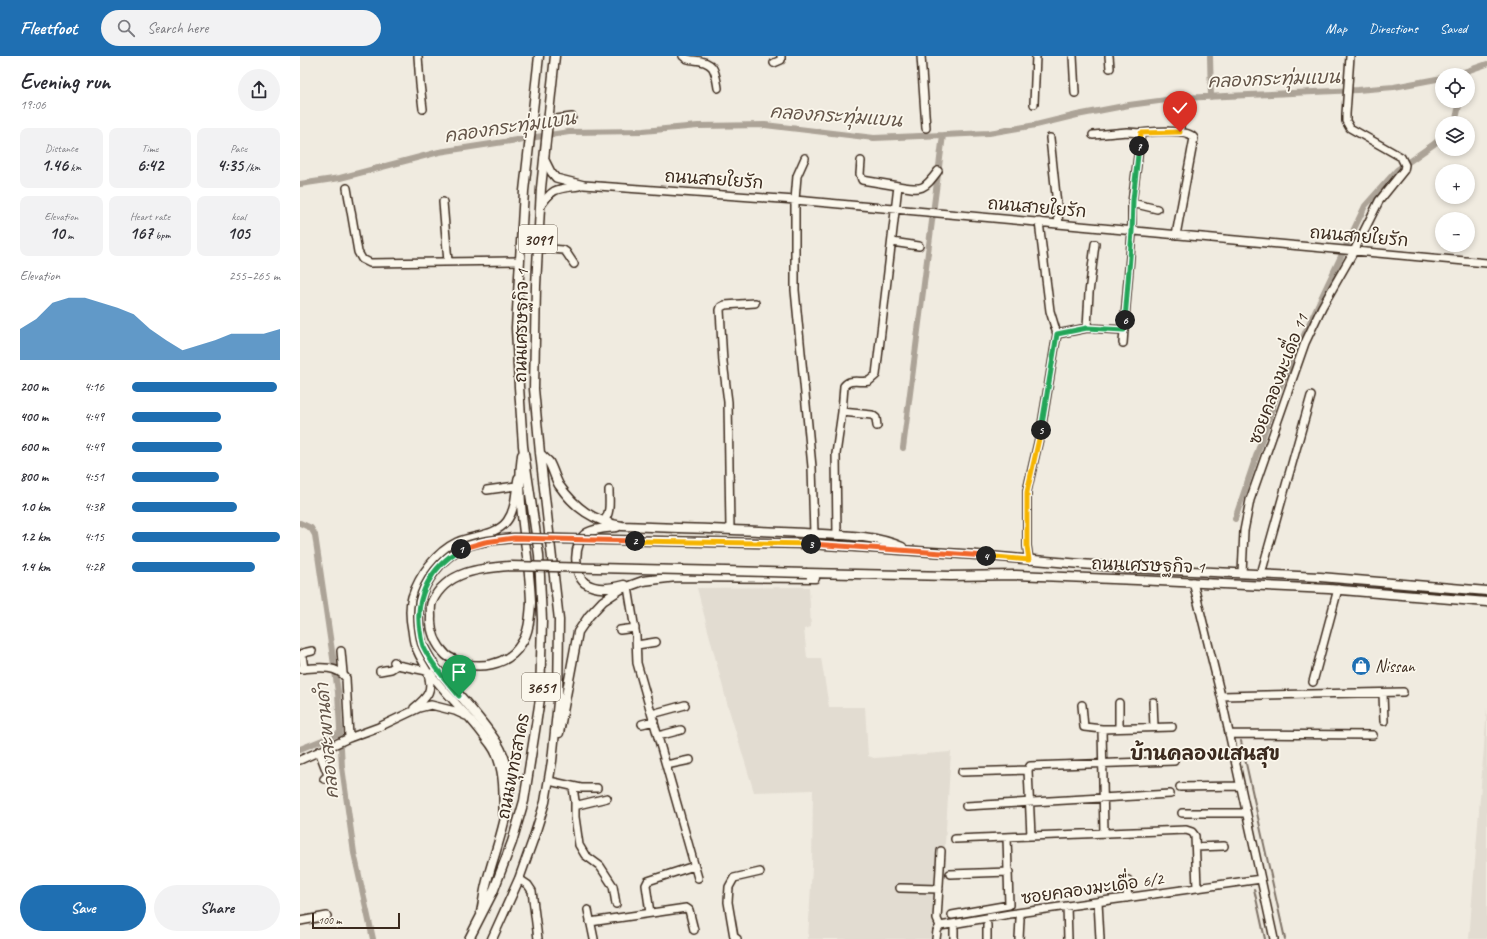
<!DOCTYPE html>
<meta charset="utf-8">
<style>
body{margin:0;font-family:Caveat,"Playpen Sans Thai",sans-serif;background:#f2f2f3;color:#2b2b33;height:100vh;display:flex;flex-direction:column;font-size:15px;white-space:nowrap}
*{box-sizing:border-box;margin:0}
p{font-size:13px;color:#7c7c81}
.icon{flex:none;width:22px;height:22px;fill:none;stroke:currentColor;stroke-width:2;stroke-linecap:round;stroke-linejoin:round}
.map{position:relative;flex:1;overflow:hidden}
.sheet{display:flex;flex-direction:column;background:#fff;width:300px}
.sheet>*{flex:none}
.controls{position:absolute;left:1135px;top:12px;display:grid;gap:8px}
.controls a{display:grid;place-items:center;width:40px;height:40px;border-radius:50%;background:#fff;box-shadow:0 2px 6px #0003;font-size:20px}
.scale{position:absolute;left:12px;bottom:10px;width:88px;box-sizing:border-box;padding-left:4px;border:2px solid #3b2a1e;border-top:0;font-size:11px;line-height:14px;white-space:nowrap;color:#3b2a1e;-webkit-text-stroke:3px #fbf7ec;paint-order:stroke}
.pin{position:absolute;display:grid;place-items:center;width:34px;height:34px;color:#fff;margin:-41px -17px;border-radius:50% 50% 50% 0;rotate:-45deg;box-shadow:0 0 4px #0007}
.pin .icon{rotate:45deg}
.km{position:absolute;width:20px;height:20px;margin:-10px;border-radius:50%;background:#222;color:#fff;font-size:11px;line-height:20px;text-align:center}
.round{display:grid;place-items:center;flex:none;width:42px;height:42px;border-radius:21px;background:#f2f2f3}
.head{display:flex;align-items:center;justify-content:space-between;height:68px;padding:0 20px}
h1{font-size:22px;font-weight:600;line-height:30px}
.metrics{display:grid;grid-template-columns:repeat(3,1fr);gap:6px;height:68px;padding:4px 20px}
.metrics div{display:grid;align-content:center;border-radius:8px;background:#f2f2f3;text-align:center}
.metrics b{font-size:17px;font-weight:600}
.metrics small{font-size:11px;font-weight:400}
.metrics p{font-size:11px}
.chart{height:112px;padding:8px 20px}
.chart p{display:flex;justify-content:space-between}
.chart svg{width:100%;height:72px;margin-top:4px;fill:#1f6fb2;opacity:.7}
.button{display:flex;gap:8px;margin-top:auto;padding:8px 20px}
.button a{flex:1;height:46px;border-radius:24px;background:#1f6fb2;color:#fff;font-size:16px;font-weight:600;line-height:46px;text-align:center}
.button a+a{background:#f2f2f3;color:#2b2b33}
ul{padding:0 20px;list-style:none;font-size:13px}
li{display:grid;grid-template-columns:64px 48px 1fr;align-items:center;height:30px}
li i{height:10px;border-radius:5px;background:#1f6fb2}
header{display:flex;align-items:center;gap:24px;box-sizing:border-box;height:56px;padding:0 20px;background:#1f6fb2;color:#fff}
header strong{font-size:19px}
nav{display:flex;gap:22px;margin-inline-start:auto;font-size:14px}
.search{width:280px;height:36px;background:#f2f2f3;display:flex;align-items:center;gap:10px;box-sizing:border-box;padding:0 14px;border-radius:22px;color:#7c7c81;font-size:15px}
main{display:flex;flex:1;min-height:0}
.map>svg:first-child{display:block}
</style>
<header>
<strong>Fleetfoot</strong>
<div class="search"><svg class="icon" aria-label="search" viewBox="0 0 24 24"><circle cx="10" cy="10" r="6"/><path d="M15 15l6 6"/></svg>Search here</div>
<nav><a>Map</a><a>Directions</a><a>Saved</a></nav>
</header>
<main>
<section class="sheet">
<div class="head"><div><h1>Evening run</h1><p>19:06</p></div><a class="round"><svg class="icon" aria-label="share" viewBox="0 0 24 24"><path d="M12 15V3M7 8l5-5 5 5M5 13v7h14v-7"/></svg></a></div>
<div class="metrics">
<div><p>Distance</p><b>1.46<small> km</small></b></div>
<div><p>Time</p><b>6:42</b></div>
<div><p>Pace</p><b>4:35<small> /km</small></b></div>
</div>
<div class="metrics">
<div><p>Elevation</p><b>10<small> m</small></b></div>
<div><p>Heart rate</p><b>167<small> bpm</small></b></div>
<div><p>kcal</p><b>105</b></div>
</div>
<div class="chart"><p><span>Elevation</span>255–265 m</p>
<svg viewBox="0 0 160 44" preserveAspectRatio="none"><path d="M0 44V25L10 19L20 9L30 6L40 6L50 9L60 12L70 16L80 25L90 32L100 38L110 35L120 32L130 28L140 28L150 28L160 25V44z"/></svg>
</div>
<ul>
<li><b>200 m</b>4:16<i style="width:98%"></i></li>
<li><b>400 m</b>4:49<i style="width:60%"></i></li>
<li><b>600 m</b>4:49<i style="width:61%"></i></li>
<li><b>800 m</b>4:51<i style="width:59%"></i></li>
<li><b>1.0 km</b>4:38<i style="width:71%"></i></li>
<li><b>1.2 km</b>4:15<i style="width:100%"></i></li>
<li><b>1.4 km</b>4:28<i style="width:83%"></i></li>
</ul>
<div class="button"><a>Save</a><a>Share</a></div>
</section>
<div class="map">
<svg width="1187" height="883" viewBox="0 0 1187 883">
<rect width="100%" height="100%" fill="#f0ebe0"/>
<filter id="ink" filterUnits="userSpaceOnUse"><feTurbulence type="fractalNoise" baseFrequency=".025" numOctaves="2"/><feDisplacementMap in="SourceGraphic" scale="8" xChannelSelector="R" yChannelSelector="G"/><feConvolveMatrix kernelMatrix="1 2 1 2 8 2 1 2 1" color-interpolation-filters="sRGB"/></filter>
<g filter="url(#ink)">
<path fill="#e2dcd1" d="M509,531L511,571L504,573L507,602H521L529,651H565L568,700L574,702L651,696L640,865L637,883H508L512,811L513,734L454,736L427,647L397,532Z
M1187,652V883H1169Z"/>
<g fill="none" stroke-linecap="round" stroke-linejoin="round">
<path stroke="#7f7367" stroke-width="2" d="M941,685L985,883
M954,833L965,883"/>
<path stroke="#aca397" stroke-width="6" d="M910,0L911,41
M1155,19L1187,8
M1155,67L1160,45
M0,128L40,122L139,96L269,76L343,75L398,70L465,69L574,82L689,77L736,69L777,59L829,49L881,42L1057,34L1094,31L1142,22
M603,392L643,79
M935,463L978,335L1024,236L1065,150L1097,114L1134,88L1142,81
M0,467L11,472L15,479L38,636L42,711L54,797L73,883
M0,693L40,677"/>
<g stroke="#3b2a1e" stroke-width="10">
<path id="minor" d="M118,0L120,28L123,53
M383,0C386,3 389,4 394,4C415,6 415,14 418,32
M621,0L626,72
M773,0L775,37
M809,0L810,12
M474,7L481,4V0
M734,48L736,0
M880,54V76
M248,64L272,61
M841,77C852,76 888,72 894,82L876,179
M793,79L827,76L841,77L832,147V176L824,274
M750,82L759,168
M244,102L251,116L256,122L284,129L495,144L1187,207
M505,102L497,120L495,144V234L512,411L514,478
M598,130C622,134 623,135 638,115
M47,132L58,196L62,203L70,207L220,205
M143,146L148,206
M832,147L857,153
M240,151C253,131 257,133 279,130
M592,186L619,190
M238,192L263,194L266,196L274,208
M787,272L789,237L795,188
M757,278L787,272L824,274L823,287
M542,356L572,359L576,362L577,370
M187,434L216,430
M304,465C311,457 309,445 309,434
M430,473L428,346L423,306L420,254L421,251L425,249L455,247
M537,479L536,398L542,356L544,330C550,322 560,327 569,325L576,319L598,130L562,124L560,118L561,105
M729,504L727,490V435L741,374L757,278L750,255L739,166
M942,517L944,475L950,444L1005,287L1022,251L1054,195L1079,145L1104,114L1105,109L1101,101L1050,72L1046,65V58L1050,0
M961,518L1011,340
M893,526L921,640L974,883
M328,531L336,580L337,607L398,822
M320,574L335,572
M337,589L356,586
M41,595L43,617
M94,606L97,609L127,615
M0,613C16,612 36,608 46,622L49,682
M4,613L2,599L3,597L12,595
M80,615L91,613L97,609
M1013,626L1038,533
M1083,637L1084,665
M921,640L1103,636
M853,646L854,671
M819,647V672
M782,649L784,671L802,673
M114,652C128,641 134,634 127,615
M352,658L385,649
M342,668L354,665
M929,678L1073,679
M358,680L381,674
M19,695L28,719L24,723
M0,704L49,682L79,671L119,652L131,649L155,655L166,660
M366,709L390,704
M662,716L728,714
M249,725L281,732H297
M273,731L275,745L278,749L307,742
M880,731L941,730
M275,745V761L279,789L285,799L300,810L313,830L316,848
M666,750L870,738
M882,757H946
M203,758C203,740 204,721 198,704C196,696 191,689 186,683C165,652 131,628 116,592C113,587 113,580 112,574C110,564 109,551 112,541C119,519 136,496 157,486C173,479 196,480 207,465C216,453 215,436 218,422
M804,777L802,673L872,671
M731,780L728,714L730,710L874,705
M655,783L886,774L892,776L895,780L897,832
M896,791L924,790
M650,818L709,816
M219,823L228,829L232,835L238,883
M600,832L639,833
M827,842L828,824
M798,846L800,883
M767,850L768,883
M288,854L294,883
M350,857L346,829L348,825L394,810
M652,859L709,849L707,781
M0,865L27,860
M290,866L386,852L389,854L394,874
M640,870L637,863L641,795
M437,883L434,881L428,846L429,831L434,822L460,816
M636,883L637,875L640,870L710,858L961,823
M654,883V873
M687,883V869
M719,883L720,863"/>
</g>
<g stroke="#3b2a1e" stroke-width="11">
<path id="major" d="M240,397C242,400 246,403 249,406C253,413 255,422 259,429C275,452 293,465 322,470C383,472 443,474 504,477C536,479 573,478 602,491
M222,399C215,447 230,499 231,547
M317,471C307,472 295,472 287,477C273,485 273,518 285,527C297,535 312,532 324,529
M510,488L677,499L828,512L1020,521L1187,535
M507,517L651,520L716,519L837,524L1029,533L1187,546
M135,611C156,636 180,660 197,687C225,732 197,783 186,829C184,837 183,847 181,856
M259,677L278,576L289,560L303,545L321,533L343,525L376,521L515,522
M169,883L193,836L212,786L224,745L240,643L242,564L239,499L223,390L219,331L216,272L224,135L239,0
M192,883L219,823L233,784L245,746L252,705L258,646L259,564L240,397L234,333L236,230L241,132L255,0"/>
</g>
<use href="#minor" stroke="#fbf7ec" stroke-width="7"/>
<use href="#major" stroke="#fbf7ec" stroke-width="8"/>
<g stroke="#3b2a1e" stroke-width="11" stroke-linecap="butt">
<path id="major-bridge" d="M231,547C230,561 229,577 221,588C208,610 178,614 157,605C153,603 149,602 146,599C136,589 130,575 131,561C131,556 130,550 132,546C146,515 181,512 210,510L507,517
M135,611C131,604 125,595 122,587C119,574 117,558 120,545C124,525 143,502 160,493C177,485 196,484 214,482L510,488"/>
</g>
<use href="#major-bridge" stroke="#fbf7ec" stroke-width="8"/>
</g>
</g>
<g fill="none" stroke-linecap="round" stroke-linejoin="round" filter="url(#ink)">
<g stroke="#fff" stroke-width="8">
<path id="split-1" d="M159,640C146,624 132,609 123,590C121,585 121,580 120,575C114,540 132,510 161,493"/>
</g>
<g stroke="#fff" stroke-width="8">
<path id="split-2" d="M161,493L185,486L214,482L335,485"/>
</g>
<g stroke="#fff" stroke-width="8">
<path id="split-3" d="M335,485L511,488"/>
</g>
<g stroke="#fff" stroke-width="8">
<path id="split-4" d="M511,488L686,500"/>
</g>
<g stroke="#fff" stroke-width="8">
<path id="split-5" d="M686,500L729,504L727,490V436L741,374"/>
</g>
<g stroke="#fff" stroke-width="8">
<path id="split-6" d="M741,374L757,278L787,272L824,274L825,264"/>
</g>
<g stroke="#fff" stroke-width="8">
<path id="split-7" d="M825,264L832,176L833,144L839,90"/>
</g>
<g stroke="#fff" stroke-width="8">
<path id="split-8" d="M839,90L841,77L880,76"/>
</g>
<use href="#split-1" stroke="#22a559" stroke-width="5"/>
<use href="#split-2" stroke="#f0652b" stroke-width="5"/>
<use href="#split-3" stroke="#f5b400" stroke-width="5"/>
<use href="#split-4" stroke="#f0652b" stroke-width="5"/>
<use href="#split-5" stroke="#f5b400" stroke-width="5"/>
<use href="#split-6" stroke="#22a559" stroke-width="5"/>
<use href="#split-7" stroke="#22a559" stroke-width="5"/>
<use href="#split-8" stroke="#f5b400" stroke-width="5"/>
</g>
<defs>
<g id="shop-disc" transform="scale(1)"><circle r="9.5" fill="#1f6fb2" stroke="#fbf7ec"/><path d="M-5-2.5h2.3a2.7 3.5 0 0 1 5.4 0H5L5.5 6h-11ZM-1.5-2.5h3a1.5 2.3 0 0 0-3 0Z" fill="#fff"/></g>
</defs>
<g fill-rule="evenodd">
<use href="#shop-disc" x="1061" y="610"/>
</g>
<g text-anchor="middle" stroke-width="3.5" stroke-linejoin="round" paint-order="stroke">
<g fill="#fbf7ec" stroke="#75685c" stroke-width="1">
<rect x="219" y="169" width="38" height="28" rx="3"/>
<rect x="222" y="617" width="38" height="28" rx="3"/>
</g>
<g font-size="16" font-weight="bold" fill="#3b2a1e">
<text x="238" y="189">3091</text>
<text x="241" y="637">3651</text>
</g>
<g font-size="17" fill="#3b2a1e" stroke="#fbf7ec">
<text transform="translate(414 123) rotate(4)" y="6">ถนนสายใยรัก</text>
<text transform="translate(737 151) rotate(5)" y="6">ถนนสายใยรัก</text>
<text transform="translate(1059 180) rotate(5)" y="6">ถนนสายใยรัก</text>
<text transform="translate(221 270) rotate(-89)" y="6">ถนนเศรษฐกิจ 1</text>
<text transform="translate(978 323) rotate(-69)" y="6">ซอยคลองมะเดื่อ 11</text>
<text transform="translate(848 509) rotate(2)" y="6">ถนนเศรษฐกิจ 1</text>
<text transform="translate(213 710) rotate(-79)" y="6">ถนนพุทธสาคร</text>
<text transform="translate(792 832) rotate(-8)" y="6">ซอยคลองมะเดื่อ 6/2</text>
</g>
<g font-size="17" fill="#3b2a1e" stroke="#fbf7ec" text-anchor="start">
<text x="1075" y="616">Nissan</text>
</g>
<g font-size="18" font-style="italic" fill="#635448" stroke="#fbf7ec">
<text transform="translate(974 23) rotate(-2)" y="6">คลองกระทุ่มแบน</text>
<text transform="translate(536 60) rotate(4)" y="6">คลองกระทุ่มแบน</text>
<text transform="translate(210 71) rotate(-8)" y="6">คลองกระทุ่มแบน</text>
<text transform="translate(27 685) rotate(-95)" y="6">คลองสะพานดำ</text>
</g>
<g font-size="19" font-weight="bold" fill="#3b2a1e" stroke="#fbf7ec">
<text x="905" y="704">บ้านคลองแสนสุข</text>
</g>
</g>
</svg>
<div class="controls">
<a><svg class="icon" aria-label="locate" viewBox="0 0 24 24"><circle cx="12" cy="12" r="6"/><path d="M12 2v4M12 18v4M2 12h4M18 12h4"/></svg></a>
<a><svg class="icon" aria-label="layers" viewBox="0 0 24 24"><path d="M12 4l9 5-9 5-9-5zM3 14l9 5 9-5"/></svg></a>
<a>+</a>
<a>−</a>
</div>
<div class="scale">100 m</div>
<div class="pin" style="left:159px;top:640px;background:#1e9e55"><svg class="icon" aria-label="arrive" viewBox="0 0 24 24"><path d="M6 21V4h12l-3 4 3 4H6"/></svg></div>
<div class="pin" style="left:880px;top:76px;background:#d93025"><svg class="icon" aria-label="check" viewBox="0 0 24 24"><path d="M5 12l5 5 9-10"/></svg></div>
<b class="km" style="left:161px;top:493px">1</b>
<b class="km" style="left:335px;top:485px">2</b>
<b class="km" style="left:511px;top:488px">3</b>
<b class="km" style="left:686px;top:500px">4</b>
<b class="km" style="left:741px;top:374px">5</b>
<b class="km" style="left:825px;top:264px">6</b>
<b class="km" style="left:839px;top:90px">7</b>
</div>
</main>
